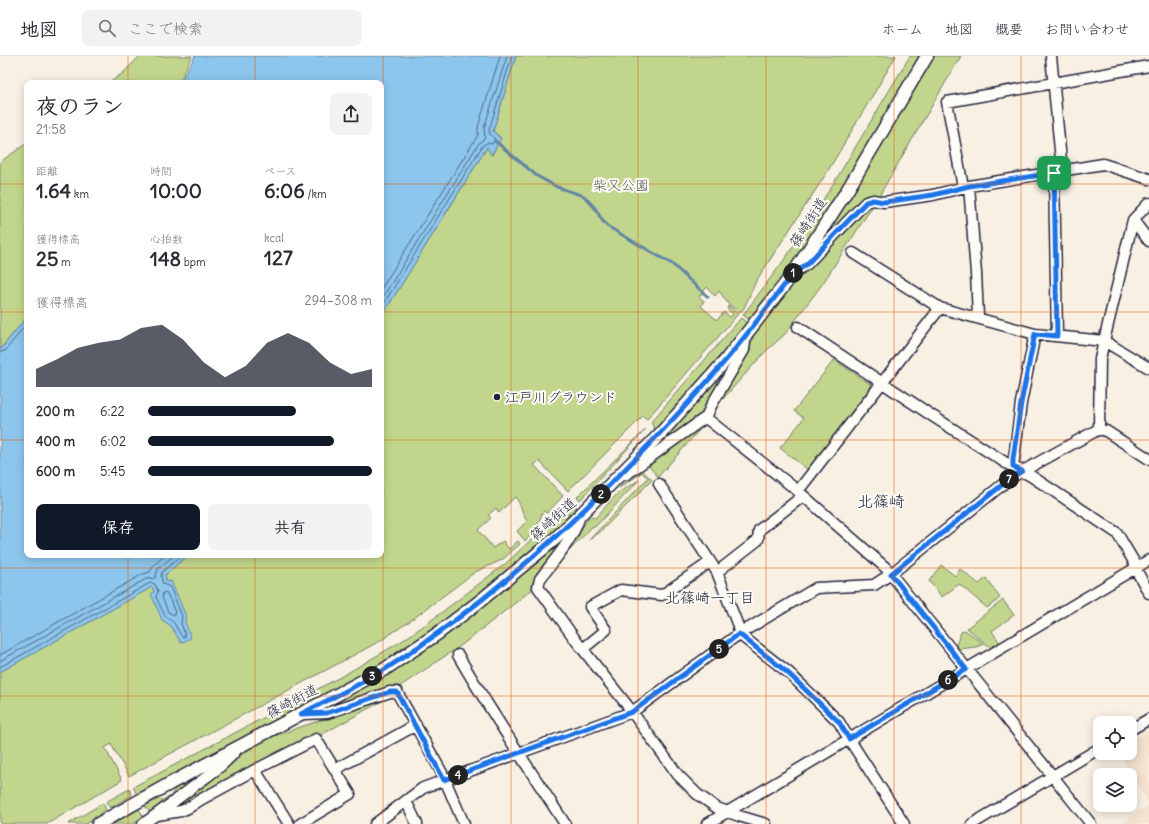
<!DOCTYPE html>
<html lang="ja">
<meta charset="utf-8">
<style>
body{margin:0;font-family:Delius,"Klee One",sans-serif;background:#f2f2f3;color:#2b2b33;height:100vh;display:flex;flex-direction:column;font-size:15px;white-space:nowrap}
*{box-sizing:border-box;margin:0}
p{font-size:13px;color:#7c7c81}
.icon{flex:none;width:22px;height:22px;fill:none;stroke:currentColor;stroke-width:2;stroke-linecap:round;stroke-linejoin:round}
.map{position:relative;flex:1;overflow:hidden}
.sheet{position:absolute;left:24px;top:24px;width:360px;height:478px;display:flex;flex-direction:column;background:#fff;border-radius:8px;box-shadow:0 2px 10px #0003}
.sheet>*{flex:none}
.controls{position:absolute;left:1093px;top:660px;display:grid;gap:8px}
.controls a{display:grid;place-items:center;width:44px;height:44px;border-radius:8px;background:#fff;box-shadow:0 2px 10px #0003;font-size:20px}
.pin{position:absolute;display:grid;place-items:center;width:34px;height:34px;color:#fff;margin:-17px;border-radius:8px;box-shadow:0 2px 6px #0006}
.km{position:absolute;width:20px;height:20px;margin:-10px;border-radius:50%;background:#222;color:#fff;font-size:11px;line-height:20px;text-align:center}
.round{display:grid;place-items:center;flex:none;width:42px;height:42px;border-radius:8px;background:#f2f2f3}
.summary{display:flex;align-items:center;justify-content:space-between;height:68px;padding:0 12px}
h1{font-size:22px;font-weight:800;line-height:30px}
.stats{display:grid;grid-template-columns:repeat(3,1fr);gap:6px;height:68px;padding:4px 12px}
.stats div{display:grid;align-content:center}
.stats b{font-size:20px;font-weight:800}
.stats small{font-size:11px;font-weight:400}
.stats p{font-size:11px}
.chart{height:112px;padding:8px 12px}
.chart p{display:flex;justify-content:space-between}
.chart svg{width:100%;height:72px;margin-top:4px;fill:#111827;opacity:.7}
.button{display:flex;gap:8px;margin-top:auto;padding:8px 12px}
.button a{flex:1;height:46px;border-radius:8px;background:#111827;color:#fff;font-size:16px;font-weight:800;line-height:46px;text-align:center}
.button a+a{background:#f2f2f3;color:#2b2b33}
ul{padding:0 12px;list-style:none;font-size:13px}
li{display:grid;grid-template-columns:64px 48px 1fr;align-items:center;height:30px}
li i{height:10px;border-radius:5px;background:#111827}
header{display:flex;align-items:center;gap:24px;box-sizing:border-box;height:56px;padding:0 20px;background:#fff;border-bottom:1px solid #e1e1e2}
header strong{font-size:19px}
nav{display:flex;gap:22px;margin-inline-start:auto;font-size:14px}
.search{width:280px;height:36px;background:#f2f2f3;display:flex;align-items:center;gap:10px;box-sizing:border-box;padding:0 14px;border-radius:8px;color:#7c7c81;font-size:15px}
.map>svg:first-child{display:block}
</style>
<header>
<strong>地図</strong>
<div class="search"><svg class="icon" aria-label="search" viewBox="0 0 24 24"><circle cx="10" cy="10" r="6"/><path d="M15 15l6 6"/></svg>ここで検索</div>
<nav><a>ホーム</a><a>地図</a><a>概要</a><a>お問い合わせ</a></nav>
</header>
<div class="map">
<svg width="1149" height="768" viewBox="0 0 1149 768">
<rect width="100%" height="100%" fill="#f9f0e4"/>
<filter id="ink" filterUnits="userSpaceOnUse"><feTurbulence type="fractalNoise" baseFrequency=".025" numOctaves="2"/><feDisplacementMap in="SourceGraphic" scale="8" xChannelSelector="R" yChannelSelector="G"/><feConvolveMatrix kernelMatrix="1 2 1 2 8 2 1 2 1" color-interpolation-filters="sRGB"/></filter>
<g filter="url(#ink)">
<path fill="#f4e1ce" d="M1149,674V748L1119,697H1130V686Z
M1149,749V768H1120Z"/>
<path fill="#c1d68c" stroke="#727c64" d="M140,0H192L179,27H109L123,17Z
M516,0H896L826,118L756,225L744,252L740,256L729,249L719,235L715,240L707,231L699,241L704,245L701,250L717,264L724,256L730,261L733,258L727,253L728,250L738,258L647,363L643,360L568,435L539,405L534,409L563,440L547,457L543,455L536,474L525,485L517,475L527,465C522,458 521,447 515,441L499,457L496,452L488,459L491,462L478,474L493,492L503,485L509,493L518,485L520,488L502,504L475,516L410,565L380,585L129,720L111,688L105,692L122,724L47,768H2L0,766V616L152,531L188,499H381V259L390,247L488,90L492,99L501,82L493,75Z
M910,0H920C867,90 815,182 750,264L743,259L787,200L835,125Z
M932,0H961L879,140L864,141L814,195Z
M27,87V261L0,293V106Z
M874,148L823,227L785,278L764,297L714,353L748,294L756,274L778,245L867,150Z
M741,262L747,267L685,342L655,375L651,366Z
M740,293L701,359L644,401Z
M834,304L872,329L808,414L780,392L804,362L794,355Z
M702,369V371L658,421L647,408Z
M646,373L580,444L577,441Z
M641,413L652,424L600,476L589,484L648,422L641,416L640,418L619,432L630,421Z
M639,424L595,471L593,470L545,520L590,461L595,462L618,437Z
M572,446L577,451L568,459L570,462L494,527L424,580L387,604L349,627L232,687L137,738L133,731L344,619L402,585L429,566L505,508Z
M572,474L536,523L533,528L534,532L463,588L399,631H395L328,652L326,651C382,622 435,587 485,549C515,526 544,499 572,474Z
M941,509L955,520L960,513L979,528L986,522L1000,542L987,552L959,528L942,541L929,525Z
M1003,544L1014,559L992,575L1000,587L991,592L967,572Z
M965,574L984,588L976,591L959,593L956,589L961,576Z
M393,639L319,680L317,678L198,742L190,747L165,756L260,685Z
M216,710L151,758L145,750L158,743L163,744L171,740L175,733Z
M129,733L132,739L110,752L106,746Z
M103,747L106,754L99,758L100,760L86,768H68Z
M139,753L144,762L133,768H113Z"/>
<path fill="#8dc6ec" stroke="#6284a5" d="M195,0H516L493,75L501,83L491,99L487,91L390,247L381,259V27H180Z
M27,261V499H188L165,519L167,526L171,525L186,560L185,566L191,582L181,587L171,570L162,564L151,538L154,536L152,531L0,616V294Z"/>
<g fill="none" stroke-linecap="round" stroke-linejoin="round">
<path stroke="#4d6482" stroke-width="1" d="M381,233L478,79V71L500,0
M381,244L479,87L485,82L484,72L507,0
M381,252L483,89L487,87L492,88L495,83L490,78L489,74L512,0
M0,296L5,295L27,267
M164,536L167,537L175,556L174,559L168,556L162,541Z
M0,599L143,518L150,516L154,509L165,499
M0,605L146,523L155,522L158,513L174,499
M0,611L150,527L155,528L158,535L156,541L165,560L174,567L182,581H185V579L181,567L182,560L170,531L163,528L161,520L162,516L182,499"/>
<path stroke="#6284a5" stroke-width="3" d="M495,85L537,120L557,131L584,140L595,152L602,164L607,170L672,208L708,241"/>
<g stroke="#22223b" stroke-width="13">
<path id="minor" d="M1051,0L1062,115
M1054,117L1057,280
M969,130L976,217L978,261
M963,131L947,46L1149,10
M1133,164L1149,185
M853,197L940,252L1035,278L1104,285L1149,312
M796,215L807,208L866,146L873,144L884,146L933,139L969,130L1103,108L1149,123
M798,271L934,361L1006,407L1031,420L1117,477L1137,511
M746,278L744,294L711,350L706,362L798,435L886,512L1091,768
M1099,373L1100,303L1104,285L1133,164L1149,147
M1013,411L1021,347L1035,278
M623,418H627L702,364L706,362
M659,428L717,516L738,570L739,578L789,617L839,666L849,683L904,768
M798,435L940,252
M580,459C574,483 554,504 540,523L538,531L577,586L627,649L678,719L697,738L717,752L739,760L766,768
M1135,512L1149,537
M717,516L758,484L759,474L803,440
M584,592L606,574L590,551L621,534L662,539L710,506
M458,599C491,657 529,712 565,768
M302,658L327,657L390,636H397L442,717L464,768
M1130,674L1149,663
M336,713L416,669
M255,714L289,768
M406,745L417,768
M157,759L181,755L188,752L200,744L255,714L316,683L350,738L300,768
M143,768C160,756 176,744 193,731C209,719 226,708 238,692
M375,768L423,732L632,656L739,578L816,532L874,529L891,518L1012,421L1099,373L1106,375L1149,403
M707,768L1149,504
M972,768L1100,692"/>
</g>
<g stroke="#22223b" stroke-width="15">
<path id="major" d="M98,768L171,727L385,613L437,578L480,545L555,483L580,459L661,377L725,305L793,218L848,133L927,0"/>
</g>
<use href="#minor" stroke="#fdfcf7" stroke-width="10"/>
<use href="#major" stroke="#fdfcf7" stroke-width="12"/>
</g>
</g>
<g fill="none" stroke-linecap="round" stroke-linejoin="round" filter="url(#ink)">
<g stroke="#fff" stroke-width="8">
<path id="route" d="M1054,117L1057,280L1035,278L1021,347L1013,403V411L1022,415L1012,421L891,518L966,613L849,683L839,666L788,617L739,578L632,656L444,724L397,636H390L327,657L301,658C329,643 360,629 387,612C479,553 561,480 637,401C667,370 697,338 725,305C749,277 770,247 793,218L807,208L866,146L873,144L884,146L933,139L969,130Z"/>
</g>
<use href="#route" stroke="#1a73e8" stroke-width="5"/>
</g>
<path fill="none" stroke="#e8590c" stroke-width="1" stroke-opacity="0.55" d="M128,0V27M255,0V27M383,0V768M511,0V768M638,0V768M766,0V768M894,0V768M1021,0V768M0,128H27M381,128H1149M0,256H27M381,256H1149M0,384H27M381,384H1149M128,499V768M255,499V768M0,512H1149M0,640H1149"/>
<circle fill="#22223b" stroke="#fdfcf7" stroke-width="1.5" cx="497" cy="341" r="4"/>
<g text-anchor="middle" stroke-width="4" stroke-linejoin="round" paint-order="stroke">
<g font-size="14" fill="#525853" stroke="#fdfcf7">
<text x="621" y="134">柴又公園</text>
</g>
<g font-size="14" fill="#22223b" stroke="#fdfcf7">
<text transform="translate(808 166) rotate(-57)" y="5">篠崎街道</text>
<text transform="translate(553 463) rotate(-42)" y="5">篠崎街道</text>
<text transform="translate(292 645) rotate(-28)" y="5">篠崎街道</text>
</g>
<g font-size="14" fill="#22223b" stroke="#fdfcf7" text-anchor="start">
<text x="505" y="346">江戸川グラウンド</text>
</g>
<g font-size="15" fill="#22223b" stroke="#fdfcf7">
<text x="710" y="547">北篠崎一丁目</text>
</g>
<g font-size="16" fill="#22223b" stroke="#fdfcf7">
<text x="881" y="451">北篠崎</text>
</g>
</g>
</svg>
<div class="controls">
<a><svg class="icon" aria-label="locate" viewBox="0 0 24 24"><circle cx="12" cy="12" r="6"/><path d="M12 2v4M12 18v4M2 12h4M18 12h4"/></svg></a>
<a><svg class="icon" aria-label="layers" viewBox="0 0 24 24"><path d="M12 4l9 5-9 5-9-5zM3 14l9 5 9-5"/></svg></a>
</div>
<div class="pin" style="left:1054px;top:117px;background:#1e9e55"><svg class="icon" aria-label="arrive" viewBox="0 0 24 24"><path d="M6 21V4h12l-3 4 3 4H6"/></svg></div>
<b class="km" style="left:793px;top:217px">1</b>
<b class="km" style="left:601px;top:438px">2</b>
<b class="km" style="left:372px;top:620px">3</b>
<b class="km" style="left:458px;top:719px">4</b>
<b class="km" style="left:719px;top:593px">5</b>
<b class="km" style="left:948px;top:624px">6</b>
<b class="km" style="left:1009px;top:423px">7</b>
<section class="sheet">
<div class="summary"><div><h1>夜のラン</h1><p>21:58</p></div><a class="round"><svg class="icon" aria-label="share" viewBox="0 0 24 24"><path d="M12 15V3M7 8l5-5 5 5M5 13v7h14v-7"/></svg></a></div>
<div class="stats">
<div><p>距離</p><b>1.64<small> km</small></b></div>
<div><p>時間</p><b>10:00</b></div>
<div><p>ペース</p><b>6:06<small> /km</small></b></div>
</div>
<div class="stats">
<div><p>獲得標高</p><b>25<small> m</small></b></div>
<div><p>心拍数</p><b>148<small> bpm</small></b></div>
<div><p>kcal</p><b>127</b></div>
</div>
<div class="chart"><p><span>獲得標高</span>294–308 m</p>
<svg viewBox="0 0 160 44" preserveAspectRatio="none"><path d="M0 44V33L10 27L20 20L30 17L40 15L50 8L60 6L70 15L80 29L90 38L100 31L110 17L120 11L130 17L140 29L150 36L160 33V44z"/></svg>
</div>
<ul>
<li><b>200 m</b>6:22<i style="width:66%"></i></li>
<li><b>400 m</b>6:02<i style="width:83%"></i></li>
<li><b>600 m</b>5:45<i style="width:100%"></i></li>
</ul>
<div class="button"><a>保存</a><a>共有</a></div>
</section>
</div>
